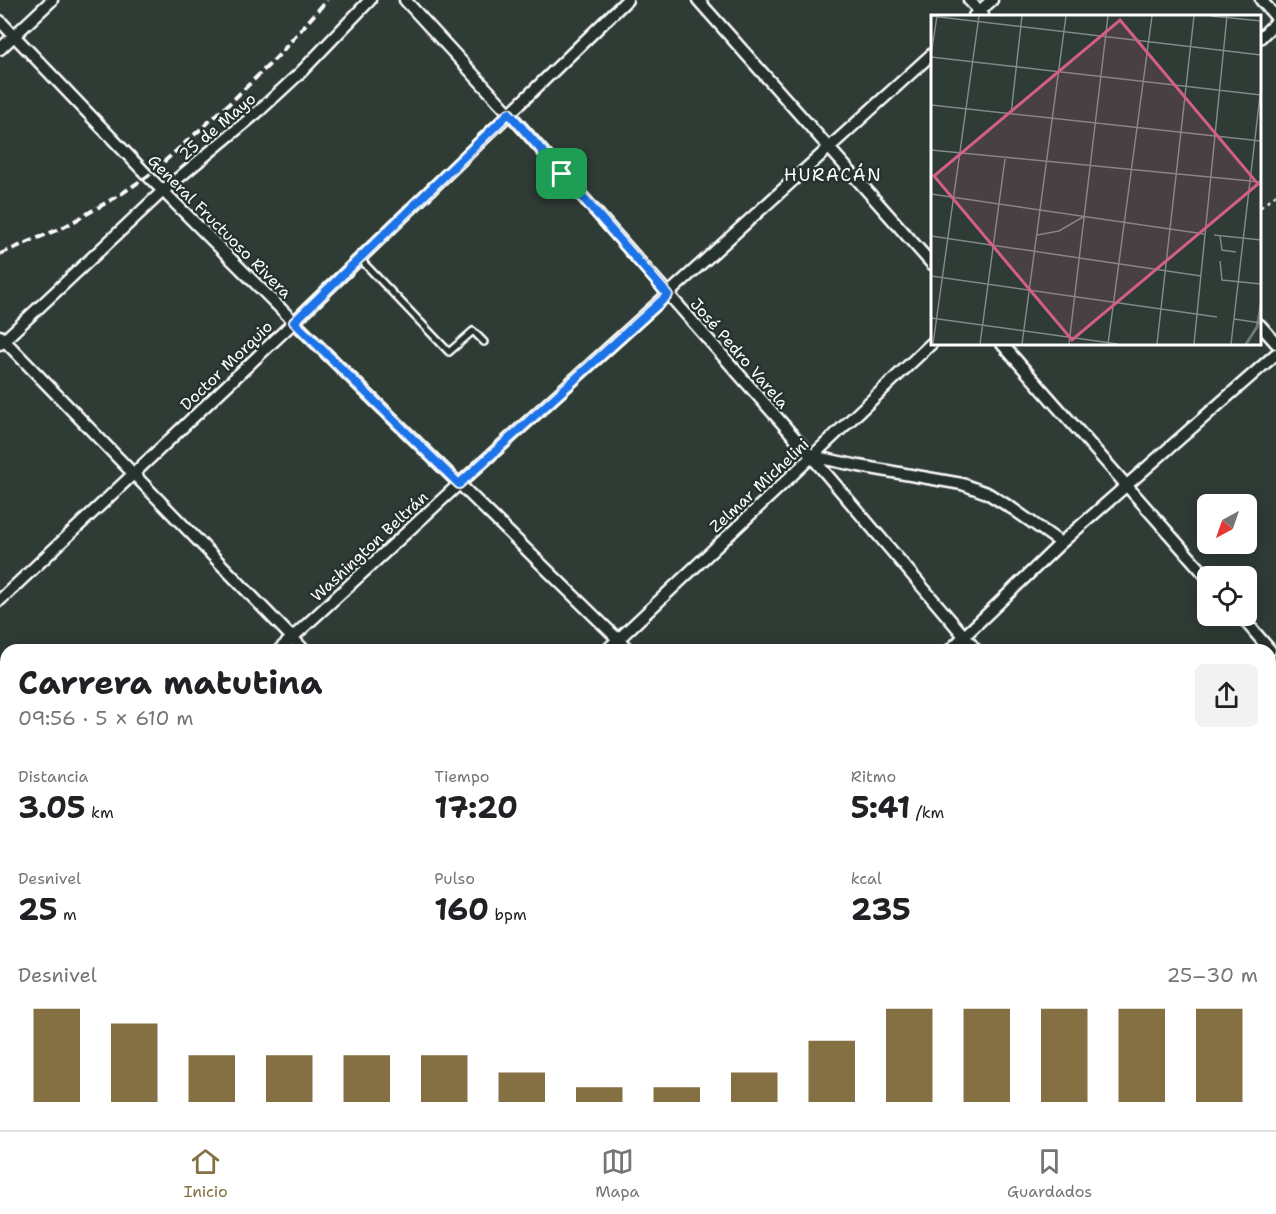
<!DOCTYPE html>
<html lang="es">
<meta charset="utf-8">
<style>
body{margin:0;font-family:"Shantell Sans",sans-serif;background:#f2f2f2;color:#202124;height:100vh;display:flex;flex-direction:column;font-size:22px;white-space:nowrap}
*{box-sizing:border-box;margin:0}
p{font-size:20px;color:#757577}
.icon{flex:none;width:33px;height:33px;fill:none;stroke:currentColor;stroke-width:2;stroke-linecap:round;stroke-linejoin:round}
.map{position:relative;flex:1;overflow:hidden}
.details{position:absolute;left:0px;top:644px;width:1276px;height:488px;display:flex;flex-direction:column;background:#fff;border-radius:18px 18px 0 0;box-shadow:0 3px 15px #0003}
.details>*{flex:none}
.needle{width:39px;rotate:220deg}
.tools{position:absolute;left:1197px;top:494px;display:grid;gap:12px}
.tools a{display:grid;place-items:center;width:60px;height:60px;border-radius:9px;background:#fff;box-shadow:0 3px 15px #0003;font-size:30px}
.pin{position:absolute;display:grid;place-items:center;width:51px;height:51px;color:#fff;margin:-26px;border-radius:12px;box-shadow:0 3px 9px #0006}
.round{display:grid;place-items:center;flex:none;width:63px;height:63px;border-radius:9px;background:#f2f2f2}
.headline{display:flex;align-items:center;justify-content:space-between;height:102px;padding:0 18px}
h1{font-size:33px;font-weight:700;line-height:45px}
.figures{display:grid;grid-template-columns:repeat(3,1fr);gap:9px;height:102px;padding:6px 18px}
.figures div{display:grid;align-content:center}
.figures b{font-size:30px;font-weight:700}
.figures small{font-size:16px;font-weight:400}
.figures p{font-size:16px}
.chart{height:168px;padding:12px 18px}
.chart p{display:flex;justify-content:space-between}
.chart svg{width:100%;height:108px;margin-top:6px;stroke:#847042;stroke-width:6}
.tab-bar{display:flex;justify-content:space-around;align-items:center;height:84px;border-top:2px solid #e0e0e0;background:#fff;font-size:16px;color:#757577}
.tab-bar a{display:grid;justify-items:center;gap:3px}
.tab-bar .on{color:#847042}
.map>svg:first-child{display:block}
</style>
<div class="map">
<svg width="1276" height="1130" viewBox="0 0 1276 1130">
<rect width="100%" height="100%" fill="#2f3b35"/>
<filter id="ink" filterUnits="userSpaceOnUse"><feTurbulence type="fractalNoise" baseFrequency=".0167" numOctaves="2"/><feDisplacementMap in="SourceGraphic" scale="12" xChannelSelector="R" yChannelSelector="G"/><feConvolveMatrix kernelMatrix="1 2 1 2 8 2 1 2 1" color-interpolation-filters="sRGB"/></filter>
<g filter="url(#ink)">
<path fill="#3c4842" d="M782,1125H1065L1070,1130H787Z"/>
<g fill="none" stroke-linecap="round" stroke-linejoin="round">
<g stroke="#fff" stroke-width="10">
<path id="service" d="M359,258L449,352L473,331L484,342"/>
</g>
<g stroke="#fff" stroke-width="15">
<path id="minor" d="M405,0L509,113L811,456L976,650
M698,0L932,264
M969,0L983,15
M1261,0L1276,17
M974,16L992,0
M0,21L148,176L294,322L629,650
M1260,38L1276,22
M0,49L52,0
M1260,325L1276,343
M0,336L304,650
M0,344L164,190L259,111L301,72L370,0
M1002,344L1208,578
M811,456L859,466L962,484L987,493L1013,509L1061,543
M0,600L294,322L627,0
M1240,615L1270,650
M279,650L459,484L932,54
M607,650L932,343
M950,650L1061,543L1276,354
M0,684L6,690
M0,903L6,897
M1270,970L1276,965
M1270,978L1276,984
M0,993L6,1000
M125,1125L129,1130
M764,1125L769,1130
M1087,1125L1091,1130
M95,1130L101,1125
M421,1130L426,1125
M745,1130L750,1125
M1103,1130L1108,1125"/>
</g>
<path stroke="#fff" stroke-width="2" stroke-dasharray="4.5 4.5" stroke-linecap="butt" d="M1260,208L1276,194"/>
<use href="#service" stroke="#26332d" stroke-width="5"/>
<use href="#minor" stroke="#26332d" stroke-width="10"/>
<path stroke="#fff" stroke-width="4" stroke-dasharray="9 4.5" stroke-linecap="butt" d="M0,254L64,227L118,196L148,176L232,101L277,57L327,0"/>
</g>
</g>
<g fill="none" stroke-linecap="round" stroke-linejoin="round" filter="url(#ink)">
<g stroke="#fff" stroke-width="12">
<path id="route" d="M509,113L668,295L459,484L294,322Z"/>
</g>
<use href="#route" stroke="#1a73e8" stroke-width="8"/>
</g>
<g text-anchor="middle" stroke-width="5" stroke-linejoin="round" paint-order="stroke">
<g font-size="16" fill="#fff" stroke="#26332d">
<text transform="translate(217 126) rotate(-40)" y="6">25 de Mayo</text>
<text transform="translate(220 226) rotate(45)" y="6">General Fructuoso Rivera</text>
<text transform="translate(740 353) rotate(49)" y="6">José Pedro Varela</text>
<text transform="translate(226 365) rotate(-44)" y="6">Doctor Morquio</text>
<text transform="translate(759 485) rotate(-43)" y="6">Zelmar Michelini</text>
<text transform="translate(369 546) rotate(-43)" y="6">Washington Beltrán</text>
</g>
<g font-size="18" letter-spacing="1.5" fill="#fff" stroke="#26332d">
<text x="833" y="181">HURACÁN</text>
</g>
</g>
<g transform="translate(931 15)">
<rect width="330" height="330" fill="#2f3b35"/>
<path fill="none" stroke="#707975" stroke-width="3" d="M315,329L326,312L330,290"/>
<path fill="none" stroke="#828986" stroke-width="1.5" d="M0,1L330,40M280,1L330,6M0,40L6,1M0,42L330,80M0,90L330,126M80,99L91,1M0,135L330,167M0,179L273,219M106,220L128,216L152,202M283,220L330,225M0,221L270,261M289,221L291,235L305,237M289,246L291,265L330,269M0,261L286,302M0,303L187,329M303,304L330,308M2,329L48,1M49,329L74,144M91,329L135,1M138,329L177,1M177,329L221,1M226,329L263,1M263,329L296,1M300,329L330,72"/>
<path fill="#d45d8c" fill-opacity="0.15" stroke="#d45d8c" stroke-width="3" d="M189,5L327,169L141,325L3,161Z"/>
<rect width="330" height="330" fill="none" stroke="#fff" stroke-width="3"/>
</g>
</svg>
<div class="tools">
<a><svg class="needle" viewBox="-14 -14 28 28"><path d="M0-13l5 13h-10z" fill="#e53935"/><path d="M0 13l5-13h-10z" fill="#757577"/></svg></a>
<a><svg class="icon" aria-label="locate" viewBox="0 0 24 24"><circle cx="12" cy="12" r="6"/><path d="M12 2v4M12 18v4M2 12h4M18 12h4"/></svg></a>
</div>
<div class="pin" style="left:562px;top:174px;background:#1e9e55"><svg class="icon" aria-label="arrive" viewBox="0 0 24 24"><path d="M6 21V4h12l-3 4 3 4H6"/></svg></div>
<section class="details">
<div class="headline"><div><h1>Carrera matutina</h1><p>09:56 · 5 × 610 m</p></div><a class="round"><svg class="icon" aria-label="share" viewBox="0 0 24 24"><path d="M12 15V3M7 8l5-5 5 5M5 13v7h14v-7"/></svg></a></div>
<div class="figures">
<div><p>Distancia</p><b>3.05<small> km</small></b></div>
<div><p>Tiempo</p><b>17:20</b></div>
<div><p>Ritmo</p><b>5:41<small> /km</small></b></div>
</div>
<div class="figures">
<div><p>Desnivel</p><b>25<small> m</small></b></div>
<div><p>Pulso</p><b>160<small> bpm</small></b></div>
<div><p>kcal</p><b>235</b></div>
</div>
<div class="chart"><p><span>Desnivel</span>25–30 m</p>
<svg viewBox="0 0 160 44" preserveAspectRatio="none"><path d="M5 44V6M15 44V12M25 44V25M35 44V25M45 44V25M55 44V25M65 44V32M75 44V38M85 44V38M95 44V32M105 44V19M115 44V6M125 44V6M135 44V6M145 44V6M155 44V6"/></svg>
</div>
</section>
</div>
<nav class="tab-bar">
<a class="on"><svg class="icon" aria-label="home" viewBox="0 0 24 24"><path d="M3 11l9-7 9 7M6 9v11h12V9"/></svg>Inicio</a>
<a><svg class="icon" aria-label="map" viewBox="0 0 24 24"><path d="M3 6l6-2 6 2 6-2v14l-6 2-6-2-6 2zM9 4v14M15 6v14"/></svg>Mapa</a>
<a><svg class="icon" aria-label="saved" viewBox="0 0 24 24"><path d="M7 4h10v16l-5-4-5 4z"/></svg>Guardados</a>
</nav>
